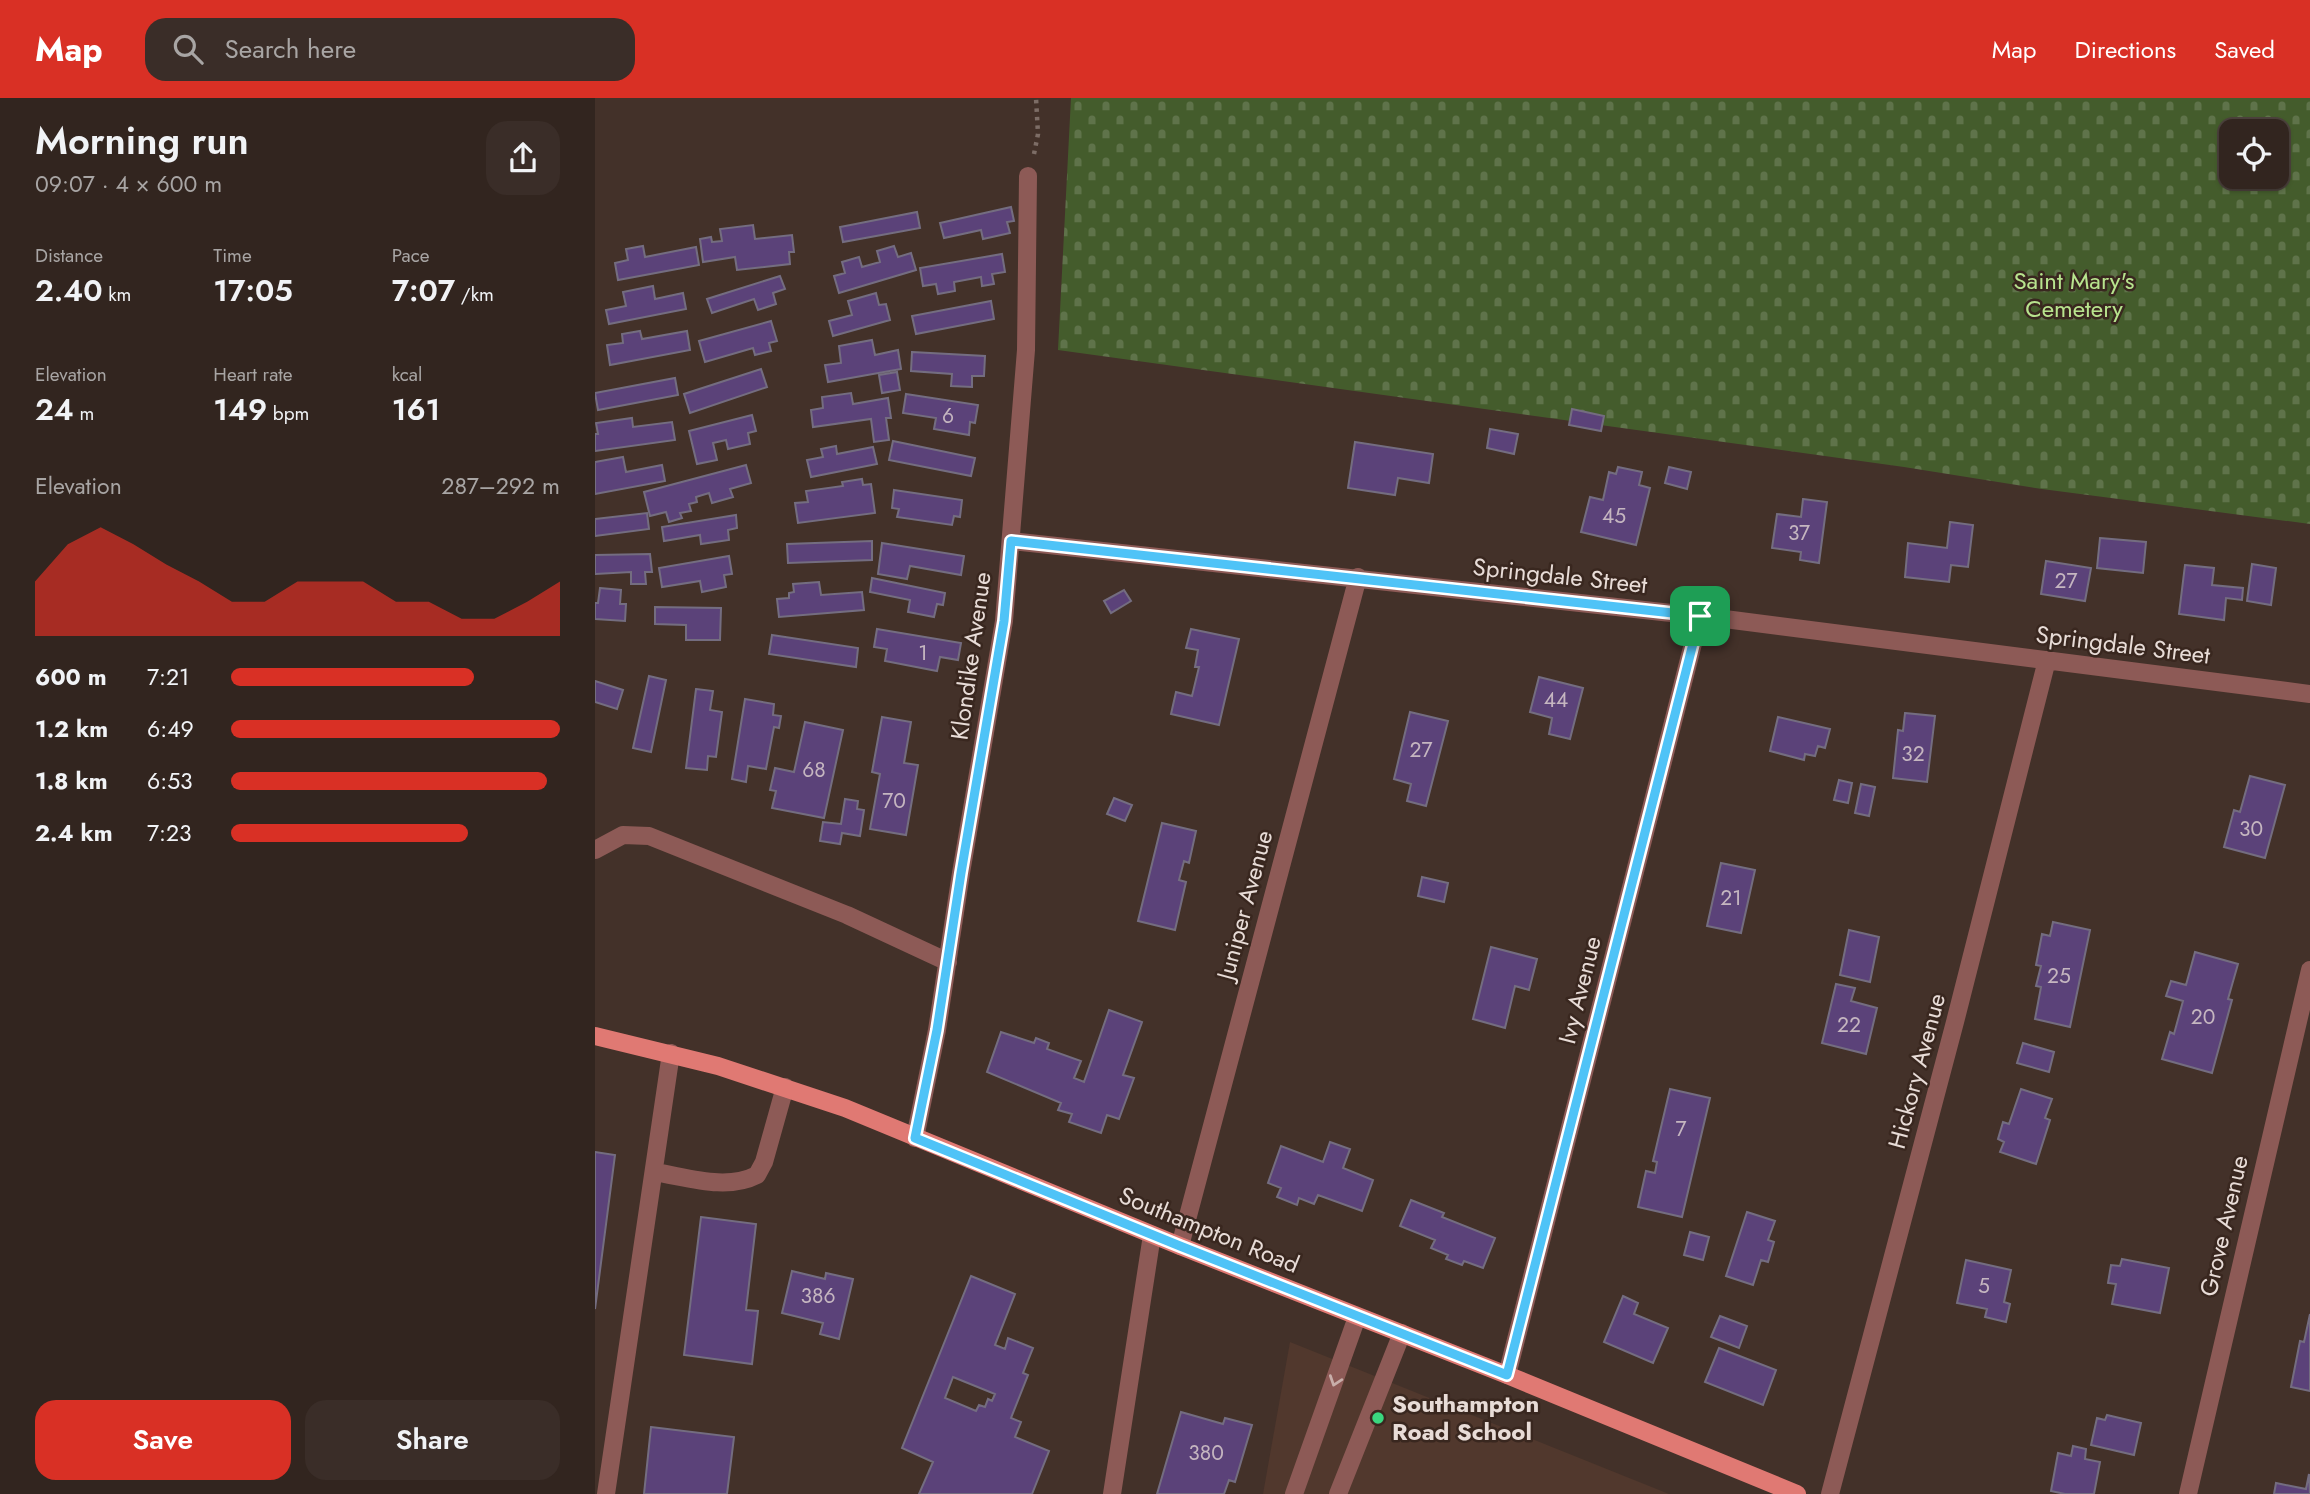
<!DOCTYPE html>
<meta charset="utf-8">
<style>
body{margin:0;font-family:Jost,sans-serif;background:#3a2d28;color:#f1f3f6;height:100vh;display:flex;flex-direction:column;font-size:26px;white-space:nowrap}
*{box-sizing:border-box;margin:0}
p{font-size:23px;color:#a8a5a4}
.icon{flex:none;width:38px;height:38px;fill:none;stroke:currentColor;stroke-width:2;stroke-linecap:round;stroke-linejoin:round}
.map{position:relative;flex:1;overflow:hidden}
.drawer{display:flex;flex-direction:column;background:#32251f;width:595px}
.drawer>*{flex:none}
.tools{position:absolute;left:1624px;top:21px;display:grid;gap:14px}
.tools a{display:grid;place-items:center;width:70px;height:70px;border-radius:14px;background:#32251f;box-shadow:0 2px 5px #0004,0 0 0 2px #4d423d;font-size:35px}
.pin{position:absolute;display:grid;place-items:center;width:60px;height:60px;color:#fff;margin:-30px;border-radius:14px;box-shadow:0 4px 10px #0006}
.round{display:grid;place-items:center;flex:none;width:74px;height:74px;border-radius:21px;background:#3a2d28}
.summary{display:flex;align-items:center;justify-content:space-between;height:119px;padding:0 35px}
h1{font-size:38px;font-weight:600;line-height:52px}
.figures{display:grid;grid-template-columns:repeat(3,1fr);gap:10px;height:119px;padding:7px 35px}
.figures div{display:grid;align-content:center}
.figures b{font-size:30px;font-weight:600}
.figures small{font-size:19px;font-weight:400}
.figures p{font-size:19px}
.chart{height:196px;padding:14px 35px}
.chart p{display:flex;justify-content:space-between}
.chart svg{width:100%;height:126px;margin-top:7px;fill:#d93025;opacity:.7}
.action{display:flex;gap:14px;margin-top:auto;padding:14px 35px}
.action a{flex:1;height:80px;border-radius:21px;background:#d93025;color:#fff;font-size:28px;font-weight:600;line-height:80px;text-align:center}
.action a+a{background:#3a2d28;color:#f1f3f6}
ul{padding:0 35px;list-style:none;font-size:23px}
li{display:grid;grid-template-columns:112px 84px 1fr;align-items:center;height:52px}
li i{height:18px;border-radius:9px;background:#d93025}
header{display:flex;align-items:center;gap:42px;box-sizing:border-box;height:98px;padding:0 35px;background:#d93025;color:#fff}
header strong{font-size:33px}
nav{display:flex;gap:38px;margin-inline-start:auto;font-size:24px}
.search{width:490px;height:63px;background:#3a2d28;display:flex;align-items:center;gap:18px;box-sizing:border-box;padding:0 24px;border-radius:21px;color:#a8a5a4;font-size:26px}
main{display:flex;flex:1;min-height:0}
.map>svg:first-child{display:block}
</style>
<header>
<strong>Map</strong>
<div class="search"><svg class="icon" aria-label="search" viewBox="0 0 24 24"><circle cx="10" cy="10" r="6"/><path d="M15 15l6 6"/></svg>Search here</div>
<nav><a>Map</a><a>Directions</a><a>Saved</a></nav>
</header>
<main>
<section class="drawer">
<div class="summary"><div><h1>Morning run</h1><p>09:07 · 4 × 600 m</p></div><a class="round"><svg class="icon" aria-label="share" viewBox="0 0 24 24"><path d="M12 15V3M7 8l5-5 5 5M5 13v7h14v-7"/></svg></a></div>
<div class="figures">
<div><p>Distance</p><b>2.40<small> km</small></b></div>
<div><p>Time</p><b>17:05</b></div>
<div><p>Pace</p><b>7:07<small> /km</small></b></div>
</div>
<div class="figures">
<div><p>Elevation</p><b>24<small> m</small></b></div>
<div><p>Heart rate</p><b>149<small> bpm</small></b></div>
<div><p>kcal</p><b>161</b></div>
</div>
<div class="chart"><p><span>Elevation</span>287–292 m</p>
<svg viewBox="0 0 160 44" preserveAspectRatio="none"><path d="M0 44V25L10 12L20 6L30 12L40 19L50 25L60 32L70 32L80 25L90 25L100 25L110 32L120 32L130 38L140 38L150 32L160 25V44z"/></svg>
</div>
<ul>
<li><b>600 m</b>7:21<i style="width:74%"></i></li>
<li><b>1.2 km</b>6:49<i style="width:100%"></i></li>
<li><b>1.8 km</b>6:53<i style="width:96%"></i></li>
<li><b>2.4 km</b>7:23<i style="width:72%"></i></li>
</ul>
<div class="action"><a>Save</a><a>Share</a></div>
</section>
<div class="map">
<svg width="1715" height="1396" viewBox="0 0 1715 1396">
<defs>
<pattern id="cemetery-stones" width="16" height="16" patternUnits="userSpaceOnUse" patternTransform="scale(1.75)"><rect width="16" height="16" fill="#445c2c"/><path d="M2 7V4a2 2 0 0 1 4 0v3zM10 15v-3a2 2 0 0 1 4 0v3z" fill="#5f734a"/></pattern>
</defs>
<rect width="100%" height="100%" fill="#433129"/>
<path fill="#51382d" d="M695,1244L1074,1396H668Z"/>
<path fill="url(#cemetery-stones)" fill-rule="evenodd" d="M476,0H1715V426L1447,391L1309,369L463,252ZM1636,33H1682V79H1636Z"/>
<path fill="#5b4279" stroke="#746d80" stroke-width="2" fill-rule="evenodd" d="M416,109L419,123L412,124L415,135L388,141L386,132L349,140L345,125Z
M322,114L325,130L248,144L245,129Z
M158,127L160,141L197,137L199,154H194L195,166L142,172L140,159L108,164L105,141L116,139L117,144L127,143L125,131Z
M48,148L50,159L101,149L104,167L23,182L20,165L33,162L31,151Z
M299,148L303,159L316,155L321,172L244,195L239,178L250,175L247,164L264,159L267,169L285,164L282,153Z
M407,156L410,174L397,176L399,186L387,188L386,179L359,184L360,193L343,196L341,186L328,188L325,170Z
M185,178L190,191L178,195L181,206L163,212L159,201L117,215L112,201Z
M58,188L60,201L88,195L91,211L14,226L11,212L31,208L28,194Z
M281,195L284,207L291,206L295,222L238,238L234,223L257,217L253,203Z
M396,203L399,221L321,236L317,218Z
M176,223L182,243L174,245L176,253L160,257L158,250L110,264L104,243Z
M45,233L47,241L92,233L95,252L15,267L12,247L28,245L27,236Z
M277,242L280,257L303,252L306,271L233,284L230,267L246,265L244,248Z
M317,254L390,258L389,278H377V289L356,288L357,276L316,273Z
M166,271L172,289L95,315L89,296Z
M302,274L305,292L287,295L284,277Z
M80,280L83,297L3,312L0,295Z
M256,295L258,306L293,300L296,320H291L294,342L279,344L276,321L218,329L216,312L228,310L227,299Z
M311,296L383,307L380,325L375,324L374,337L339,331L341,320L308,315Z
M977,311L1009,318L1006,333L974,327Z
M157,317L161,333L153,335L155,346L133,351L131,342L118,345L122,362L102,366L94,333Z
M37,320L38,329L77,324L80,342L0,353V336H3L1,325Z
M895,331L923,336L919,356L892,350Z
M298,343L380,360L376,378L294,362Z
M760,344L838,356L834,385L803,380L800,397L753,390Z
M241,348L242,356L278,349L282,366L216,379L212,362L228,359L226,351Z
M28,359L31,374L67,367L70,383L0,396V364Z
M151,367L156,385L135,391L138,399L117,405L114,395L101,399L102,404L94,406L96,413L85,415L87,420L74,424L71,414L55,418L49,394Z
M1023,369L1047,374L1044,387L1055,390L1041,447L986,434L995,399L1008,402L1014,374L1021,376Z
M1074,369L1096,374L1092,391L1070,385Z
M267,381L268,387L276,386L280,415L203,425L200,405L213,404L211,393L248,388L247,384Z
M299,392L367,402L365,419L359,418L357,427L302,419L304,411L297,410Z
M1208,401L1232,404L1224,465L1205,462L1206,454L1177,450L1182,416L1206,419Z
M52,415L54,431L0,438V421Z
M141,417L142,430L133,432L134,442L106,446L105,437L69,443L67,429Z
M1355,424L1378,427L1373,469L1356,467L1354,484L1310,479L1313,445L1352,450Z
M1505,440L1551,444L1548,475L1502,470Z
M277,443V462L193,465L192,446Z
M287,445L369,458L366,477L315,468L312,481L283,476Z
M55,456L57,474H50L51,486H36V474L0,476V457Z
M134,458L137,476L129,477L131,489L107,494L105,483L67,489L64,470Z
M1451,463L1496,470L1490,503L1446,496Z
M1657,466L1681,470L1676,507L1652,503Z
M1590,467L1619,470L1617,487L1648,490L1647,502L1631,500L1629,522L1584,516Z
M277,480L350,495L348,507L342,506L339,519L313,514L315,502L275,494Z
M224,484L226,497L267,494L269,512L184,519L182,501L194,500V495L199,494L198,486Z
M5,490L26,492L25,506H31L30,523L0,521V505H3Z
M529,492L536,503L516,515L509,503Z
M60,509L126,510L125,542H91V527L60,526Z
M282,531L366,545L363,562L345,559L342,573L290,563L292,551L279,549Z
M596,531L644,541L624,627L576,616L581,594L597,598L604,569H600L603,552L591,550Z
M177,537L263,550L261,569L174,556Z
M54,578L71,582L56,654L38,650Z
M944,579L988,590L975,641L954,636L957,620L935,614Z
M0,583L28,592L22,611L0,604Z
M101,591L118,593L115,612L127,614L121,659L113,658L112,672L91,670Z
M150,601L179,606L178,617L186,618L184,630L179,629L171,671L153,668L151,684L137,681Z
M815,614L853,623L831,708L812,703L816,686L799,681Z
M1310,615L1340,618L1332,684L1298,680L1303,632L1308,633Z
M287,619L316,624L309,665L323,667L311,737L275,731L285,676L277,674Z
M1183,619L1235,631L1230,650L1223,648L1220,658L1210,656L1209,662L1175,653Z
M210,624L248,632L229,720L177,710L181,693L175,692L180,670L199,674Z
M1655,678L1690,687L1670,760L1629,749L1639,712L1645,714Z
M1244,682L1257,685L1253,705L1239,702Z
M1266,686L1280,689L1274,718L1260,715Z
M519,700L537,707L530,723L512,716Z
M250,701L263,703L262,711L269,712L265,738L247,735L245,746L225,743L228,724L246,726Z
M567,725L601,733L594,765L589,763L584,782L591,784L580,832L543,823Z
M1126,765L1160,772L1146,835L1112,828Z
M827,779L853,785L849,804L823,798Z
M1458,824L1495,832L1475,929L1440,921L1446,889L1441,888L1446,868L1441,867L1447,836L1455,838Z
M1254,832L1284,839L1275,884L1245,877Z
M896,849L942,861L934,892L920,888L910,930L878,921Z
M1600,854L1643,866L1633,901L1637,902L1617,975L1567,961L1575,934L1579,936L1588,903L1571,898L1576,883L1591,887Z
M1241,886L1260,890L1256,903L1282,910L1271,956L1227,945Z
M514,912L547,924L528,977L539,980L524,1021L512,1017L506,1035L474,1024L477,1016L463,1012L466,1005L392,974L406,934L439,945L441,940L454,945L452,951L486,963L479,980L489,984Z
M1428,945L1459,954L1454,974L1422,965Z
M1075,991L1115,1000L1087,1119L1043,1109L1051,1073L1060,1075L1062,1064L1058,1063Z
M1426,991L1457,1001L1450,1020L1455,1022L1441,1066L1405,1054L1409,1044L1403,1041L1408,1024L1414,1026Z
M735,1044L755,1051L748,1070L778,1082L767,1113L723,1097L719,1106L704,1100L702,1107L682,1099L686,1090L673,1085L686,1048L728,1064Z
M0,1054L20,1057L0,1211Z
M816,1102L849,1115L847,1119L900,1140L888,1170L869,1163L867,1167L851,1161L853,1157L836,1150L840,1142L805,1128Z
M1152,1114L1180,1123L1173,1142L1179,1144L1173,1164L1166,1162L1158,1187L1131,1178Z
M106,1119L161,1126L151,1212L163,1213L157,1266L89,1257Z
M1095,1134L1114,1139L1108,1162L1089,1157Z
M1527,1161L1574,1170L1565,1215L1517,1206L1521,1186L1513,1185L1516,1167L1525,1168Z
M1371,1162L1416,1172L1409,1204L1415,1206L1411,1224L1390,1219L1392,1211L1362,1205Z
M197,1173L230,1181L231,1175L258,1181L244,1241L225,1236L228,1225L187,1215Z
M376,1178L420,1196L400,1247L410,1251L413,1240L438,1250L428,1275L433,1277L416,1320L426,1324L420,1339L454,1353L437,1396H324L338,1364L307,1350ZM358,1279L400,1296L397,1303L393,1301L390,1309L384,1307L381,1313L350,1300Z
M1028,1198L1043,1205L1039,1216L1073,1230L1058,1265L1009,1244Z
M1715,1216V1293L1696,1289L1705,1243L1709,1244Z
M1125,1218L1152,1228L1144,1250L1116,1239Z
M1124,1250L1181,1272L1168,1307L1110,1284Z
M586,1314L628,1326L630,1320L657,1327L640,1384L634,1382L629,1396H562Z
M1512,1317L1546,1325L1539,1357L1496,1347L1502,1320L1510,1322Z
M56,1329L139,1339L132,1396H49Z
M1478,1348L1491,1351L1490,1361L1505,1364L1499,1396H1470L1456,1393L1463,1355L1476,1358Z
M1714,1376L1715,1396H1679L1681,1385L1711,1391Z"/>
<g fill="none" stroke-linecap="round" stroke-linejoin="round">
<path stroke="#7d6d66" stroke-width="4.5" stroke-dasharray="3.5 5" stroke-linecap="butt" d="M439,56L443,36L441,0"/>
<path stroke="#8d5a56" stroke-width="18" d="M417,443L1122,520L1715,596
M0,752L28,737L54,738L252,817L353,864
M320,1040L342,932L366,775L409,523L431,252L433,78
M59,1074C92,1079 131,1093 162,1077L169,1064L190,989
M585,1148L763,479
M912,1277L1105,518
M11,1396L76,955
M517,1396L557,1137
M699,1396L762,1219
M743,1396L807,1235
M1235,1396L1360,924L1452,562
M1593,1396L1715,872"/>
<path stroke="#e07973" stroke-width="18" d="M0,938L123,968L250,1010L585,1148L912,1277L1202,1396"/>
</g>
<defs><path id="oneway-chevron" d="M-2-3.5L2.5 0L-2 3.5" fill="none" stroke-width="1.6" stroke-linecap="round" stroke-linejoin="round" transform="scale(1.75)"/></defs>
<use stroke="#c8aeaa" href="#oneway-chevron" transform="translate(740 1283) rotate(109)"/>
<g fill="none" stroke-linecap="round" stroke-linejoin="round">
<g stroke="#fff" stroke-width="14">
<path id="route" d="M416,443L1105,518L912,1277L585,1148L320,1040L342,932L366,775L409,523Z"/>
</g>
<use href="#route" stroke="#4fc3f7" stroke-width="9"/>
</g>
<circle fill="#3ad77f" stroke="#39271f" stroke-width="2.5" cx="783" cy="1320" r="7"/>
<g text-anchor="middle" stroke-width="5" stroke-linejoin="round" paint-order="stroke">
<g font-size="21" fill="#c5b6c0">
<text x="353" y="325">6</text>
<text x="1019" y="425">45</text>
<text x="1204" y="442">37</text>
<text x="1471" y="490">27</text>
<text x="328" y="562">1</text>
<text x="961" y="609">44</text>
<text x="826" y="659">27</text>
<text x="1318" y="663">32</text>
<text x="219" y="679">68</text>
<text x="299" y="710">70</text>
<text x="1656" y="738">30</text>
<text x="1136" y="807">21</text>
<text x="1464" y="885">25</text>
<text x="1608" y="926">20</text>
<text x="1254" y="934">22</text>
<text x="1086" y="1038">7</text>
<text x="1389" y="1195">5</text>
<text x="223" y="1205">386</text>
<text x="611" y="1362">380</text>
</g>
<g font-size="24" fill="#b8e48e" stroke="#39271f">
<text x="1479" y="191">Saint Mary's<tspan x="1479" dy="28">Cemetery</tspan></text>
</g>
<g font-size="24" fill="#e8dcd7" stroke="#39271f">
<text transform="translate(965 478) rotate(6)" y="8">Springdale Street</text>
<text transform="translate(1528 547) rotate(7)" y="8">Springdale Street</text>
<text transform="translate(376 558) rotate(-82)" y="8">Klondike Avenue</text>
<text transform="translate(650 807) rotate(-75)" y="8">Juniper Avenue</text>
<text transform="translate(985 892) rotate(-76)" y="8">Ivy Avenue</text>
<text transform="translate(1322 973) rotate(-75)" y="8">Hickory Avenue</text>
<text transform="translate(1629 1128) rotate(-77)" y="8">Grove Avenue</text>
<text transform="translate(614 1132) rotate(22)" y="8">Southampton Road</text>
</g>
<g font-size="24" font-weight="bold" fill="#e8dcd7" stroke="#39271f" text-anchor="start">
<text x="797" y="1314">Southampton<tspan x="797" dy="28">Road School</tspan></text>
</g>
</g>
</svg>
<div class="tools">
<a><svg class="icon" aria-label="locate" viewBox="0 0 24 24"><circle cx="12" cy="12" r="6"/><path d="M12 2v4M12 18v4M2 12h4M18 12h4"/></svg></a>
</div>
<div class="pin" style="left:1105px;top:518px;background:#1e9e55"><svg class="icon" aria-label="arrive" viewBox="0 0 24 24"><path d="M6 21V4h12l-3 4 3 4H6"/></svg></div>
</div>
</main>
